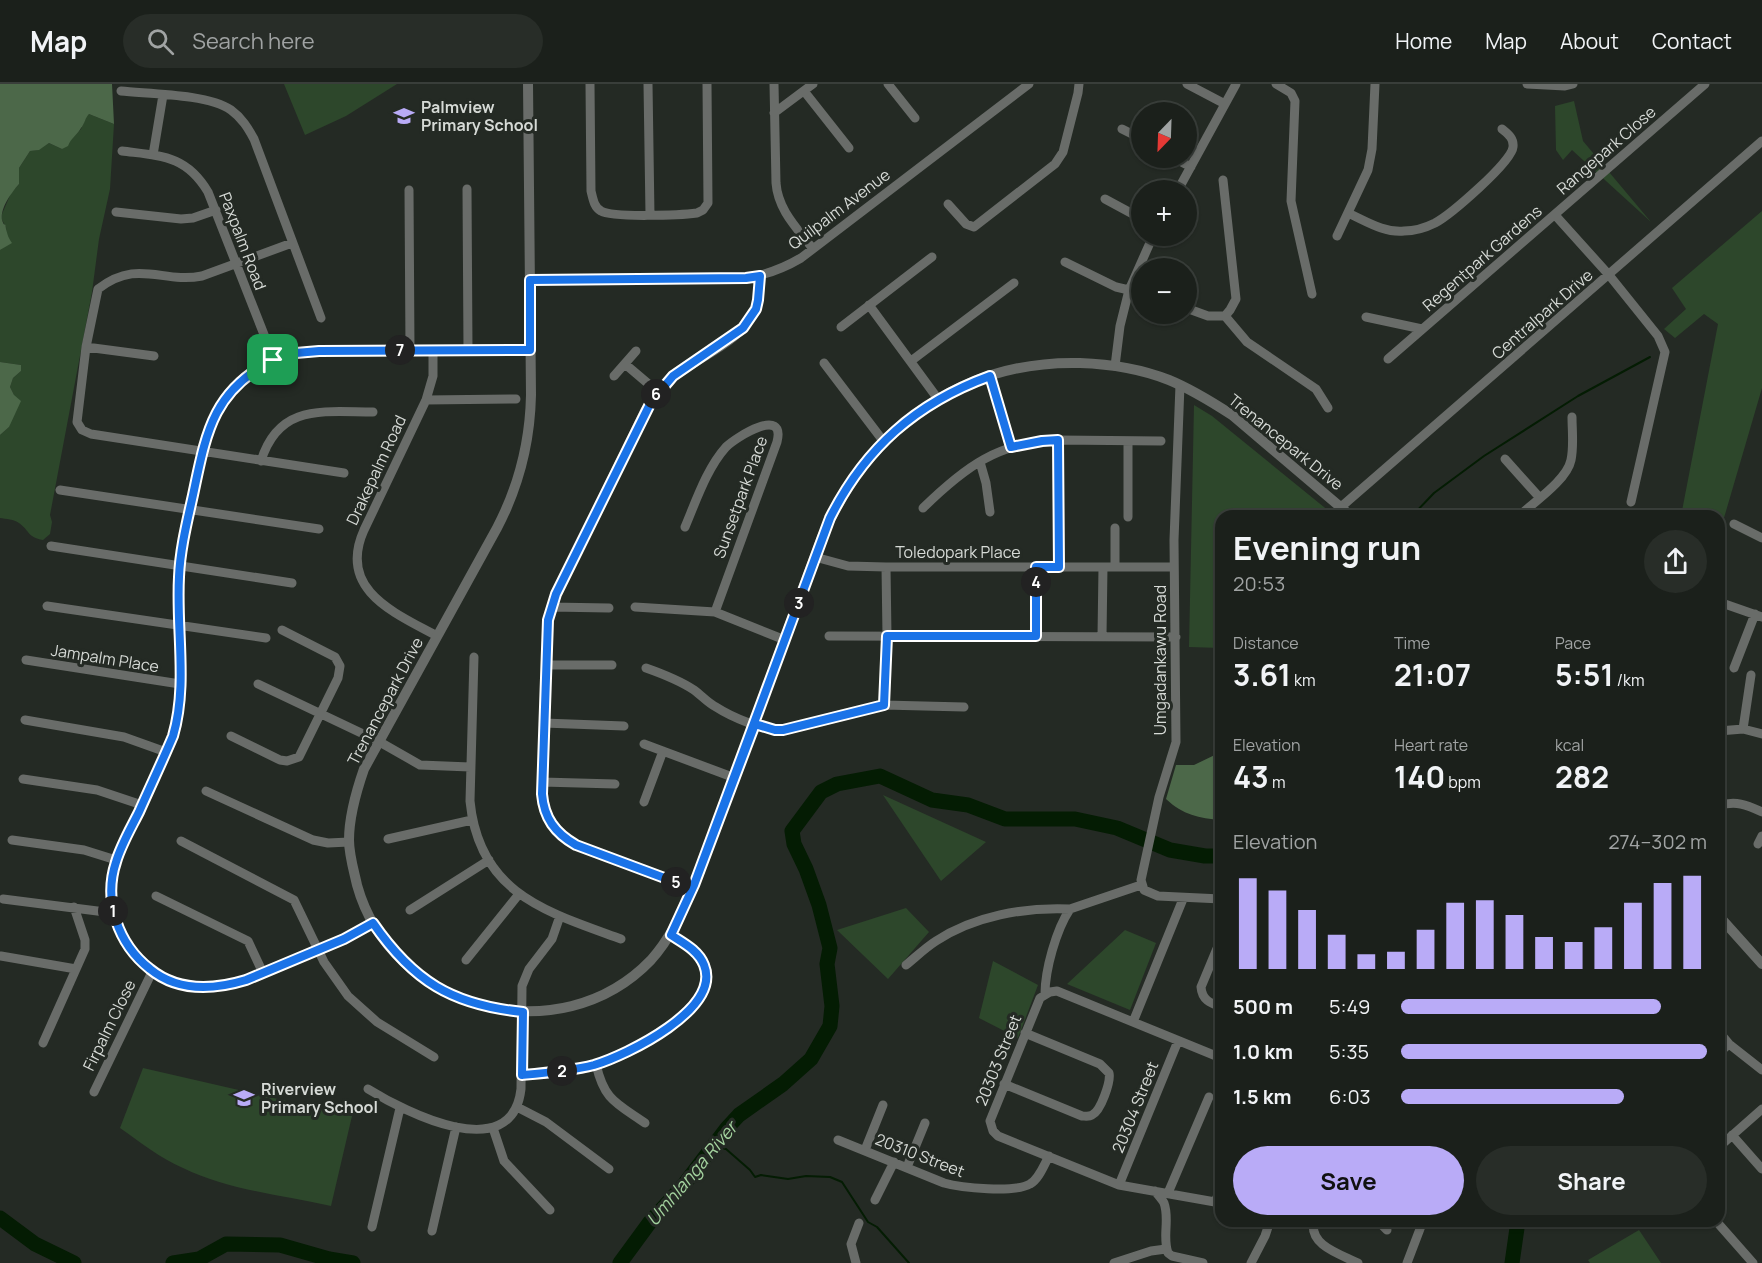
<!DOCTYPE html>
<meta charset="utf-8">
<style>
body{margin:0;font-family:Manrope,sans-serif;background:#282d28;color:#f1f3f6;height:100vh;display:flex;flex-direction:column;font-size:22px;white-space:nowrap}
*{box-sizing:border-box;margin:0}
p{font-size:20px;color:#a0a3a3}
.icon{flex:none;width:33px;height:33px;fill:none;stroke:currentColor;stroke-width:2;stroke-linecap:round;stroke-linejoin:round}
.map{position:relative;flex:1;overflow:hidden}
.details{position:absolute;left:1215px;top:426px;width:510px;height:717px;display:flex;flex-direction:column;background:#1b201b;border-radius:18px;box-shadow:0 2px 4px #0004,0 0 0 2px #393e3a}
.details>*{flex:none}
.needle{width:39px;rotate:203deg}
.buttons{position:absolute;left:1131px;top:18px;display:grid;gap:12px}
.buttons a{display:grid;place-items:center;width:66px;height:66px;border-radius:50%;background:#1b201b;box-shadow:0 2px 4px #0004,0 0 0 2px #393e3a;font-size:30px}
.pin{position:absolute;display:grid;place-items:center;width:51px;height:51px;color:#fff;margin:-26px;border-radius:12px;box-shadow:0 3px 9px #0006}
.km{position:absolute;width:30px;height:30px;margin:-15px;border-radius:50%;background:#222;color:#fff;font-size:16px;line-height:30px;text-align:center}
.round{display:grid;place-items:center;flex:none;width:63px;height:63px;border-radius:32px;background:#282d28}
.overview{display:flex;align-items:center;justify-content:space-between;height:102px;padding:0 18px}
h1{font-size:33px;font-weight:700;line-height:45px}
.metrics{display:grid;grid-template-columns:repeat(3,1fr);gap:9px;height:102px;padding:6px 18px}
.metrics div{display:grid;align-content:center}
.metrics b{font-size:30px;font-weight:700}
.metrics small{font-size:16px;font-weight:400}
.metrics p{font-size:16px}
.chart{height:168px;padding:12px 18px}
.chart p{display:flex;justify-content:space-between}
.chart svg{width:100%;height:108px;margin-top:6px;stroke:#b9abf7;stroke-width:6}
.cta{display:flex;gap:12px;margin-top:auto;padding:12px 18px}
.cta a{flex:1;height:69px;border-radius:36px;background:#b9abf7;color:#111;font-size:24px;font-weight:700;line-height:69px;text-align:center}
.cta a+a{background:#282d28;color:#f1f3f6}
ul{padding:0 18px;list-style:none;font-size:20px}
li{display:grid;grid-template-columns:96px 72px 1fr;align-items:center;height:45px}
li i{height:15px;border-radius:8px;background:#b9abf7}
header{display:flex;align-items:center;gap:36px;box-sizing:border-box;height:84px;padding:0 30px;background:#1b201b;border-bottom:2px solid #393e3a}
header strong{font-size:28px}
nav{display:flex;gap:33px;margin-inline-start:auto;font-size:21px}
.search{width:420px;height:54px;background:#282d28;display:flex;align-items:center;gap:15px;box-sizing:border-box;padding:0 21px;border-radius:33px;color:#a0a3a3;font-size:22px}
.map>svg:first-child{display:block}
</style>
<header>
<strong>Map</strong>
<div class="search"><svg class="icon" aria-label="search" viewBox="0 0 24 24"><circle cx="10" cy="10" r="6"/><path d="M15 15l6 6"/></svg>Search here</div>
<nav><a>Home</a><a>Map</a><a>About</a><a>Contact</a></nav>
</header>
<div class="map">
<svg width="1762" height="1179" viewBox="0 0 1762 1179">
<rect width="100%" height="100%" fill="#242a24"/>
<path fill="#2d472b" d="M284,0H397L346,32L305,51Z
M1574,17L1583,57L1651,138L1572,66L1563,76L1556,66L1555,22Z
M89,30L114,40L110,105L99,155L92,208L50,431L52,438L50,450L43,456C27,453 30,447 19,439C14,435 6,435 0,434V351L9,343L14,311L10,303L13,294L21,287V281L0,278V166L7,161L6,143L2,136V130L11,109L19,100V84L30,67L38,66L49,59L62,65L81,45L87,31Z
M1762,127V304L1719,451V432H1681L1718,240L1704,230L1675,254L1664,245L1686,225L1672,204Z
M1194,321L1212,332L1335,432H1221V564L1189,563Z
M883,711L986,758L941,797Z
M906,824L929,848L888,895L837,846Z
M1125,846L1156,859L1130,926L1067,900Z
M993,877L1038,901L1018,954L979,934Z
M143,984L352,1032L331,1122C282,1111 228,1106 183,1084C160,1074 140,1058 120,1044Z
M1639,1146L1661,1179H1590L1588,1176Z"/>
<path fill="#4c6849" d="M0,0H112L114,40L89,30C85,34 85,39 81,44C77,51 71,54 68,62L62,65L49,59L39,66L30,67L19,84V100C12,108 0,124 2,136C5,145 5,136 6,145C8,152 8,153 12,159L0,166Z
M0,278L21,281V287L13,294L10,303L14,311L21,317L9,343L0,351Z
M1221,668V736C1199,734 1183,731 1166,715L1176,681H1194Z"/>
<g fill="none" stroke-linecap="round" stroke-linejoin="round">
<path stroke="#041c03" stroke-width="2" d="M1412,432L1434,409L1484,372L1578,312L1650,273
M714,1063L726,1065L750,1086L755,1093L761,1091L788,1095L806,1092L830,1093L842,1098L868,1138L877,1143L909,1179
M59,1172L63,1179"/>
<path stroke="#041c03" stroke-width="15" d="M0,1134L35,1160L74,1179
M173,1179L199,1175L226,1160L280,1161L329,1175L353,1179
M620,1179L650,1138L683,1102L727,1044L739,1031L783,1000L811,975L830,942L832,922L827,880L830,864L819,821L806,785L794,760L792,747L821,708L837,700L880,692L932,716L968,721L1005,735H1075L1117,744L1170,766L1205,772H1221
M1512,1179L1518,1137"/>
<path stroke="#696c69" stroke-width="9" d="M590,0L591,107C593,115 594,123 601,127C612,134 682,131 697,129L703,126L708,119L707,0
M648,0L650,131
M774,0L776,99C778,126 797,144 813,165
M888,0L915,34
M1187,0L1225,20
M1276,0L1291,9L1295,17L1291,117L1312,210
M1527,0L1565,2L1573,0
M121,7C149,10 208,10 231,26C242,34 248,44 254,55L321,234
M804,7L849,64
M774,29L813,0
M1122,45L1142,55
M122,67C161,72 186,71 208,108L274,276
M153,71L163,11
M1174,74L1191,83
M467,105L468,266
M409,106L410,266
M1178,106L1236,0
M1105,115L1142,135
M948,120L966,140L974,143L1055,80L1063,68L1078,9L1079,0
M116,128L181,135L193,134L216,126
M1348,129C1366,137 1384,149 1404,147C1414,147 1427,143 1435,139C1450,131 1512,78 1513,63C1514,54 1508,50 1502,45
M1555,131L1609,191L1658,252L1665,268L1631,418
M1337,152L1368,86L1372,65L1375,0
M292,159L202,192C162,200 138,174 98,205L86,263L77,338L82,346L91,350L344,389
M1065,178L1116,203L1142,209
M530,196L746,194C766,191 784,184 801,174L1029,0
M869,221L938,315
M1186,224L1208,232H1225L1230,226L1236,215L1223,96
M1225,232L1247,258L1316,305L1328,324
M1366,233L1422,245
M841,243L932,173
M86,263L154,272
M433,266V292L426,316L364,446C337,506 395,529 437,552
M1388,275L1705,0
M911,277L1014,199
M824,279L884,358
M625,280L658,308
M1115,282L1120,242L1129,206L1153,152
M614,292L636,267
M990,292L1011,363
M1180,301L1174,456L1176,658L1159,713L1141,796L1144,806L1158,812L1221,815
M426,316L516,315
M1058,356L1059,483
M1128,357V433
M1505,375L1540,414
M261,377C279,319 324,328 373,328
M980,378L986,399L990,428
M60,406L319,445
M1341,423L1762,57
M923,424C965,383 998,358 1058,356L1161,357
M1519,432C1534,418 1567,396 1571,376C1574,362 1572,346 1572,333
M1734,440L1762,454
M685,443C696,417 707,384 726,363C736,353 786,322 777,358L715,528
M51,462L292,499
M815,473L848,482L886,483H1174
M1115,483V444
M1719,518L1762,533
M47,522L266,554
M551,523L609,524
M635,523L715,528L785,556
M829,552L1176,553
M1036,552V483
M1102,552L1103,483
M474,573L470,717C479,810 547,828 621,855
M26,576L180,600
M546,581H612
M646,584C663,590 679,596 694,606C701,611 708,619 716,623C733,634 763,646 783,647L884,621L964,623
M1734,584L1755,530
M258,600L378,657L420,681L470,683
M884,621L887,552L886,483
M25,636L124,653L166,668
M544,639L624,642
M1743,645L1751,591
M1719,647L1743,645L1762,650
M231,652L280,676L287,677L299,673L338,594L340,582L335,573L282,546
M644,660L735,694
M23,695L97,706L142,721
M542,698L615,700
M206,707L313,756L328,759L349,758
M644,718L663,667
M1719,722C1735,716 1747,721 1762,728
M388,755L472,736
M12,756L84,766L116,776
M181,757L294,816L324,878L348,912L377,938L434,973
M1758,760L1762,752
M694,801L678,799L576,761C555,749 544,734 542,710L548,536L556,510L645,326C653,314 661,303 672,294C699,272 742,259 756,224C760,214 759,202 760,192
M156,812L248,857L263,889
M3,815L113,829
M410,826L489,776
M373,839L344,855L246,896C213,906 178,908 150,886C121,862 106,824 113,787C117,767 130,747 139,728C150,703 162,678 173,653C189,602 177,546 179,494C179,466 187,436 193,409C210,330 227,275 319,267L530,266
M1221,855L1201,903C1202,916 1210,919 1221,923
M1,872L76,885
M466,876L519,810
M906,881C916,873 925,864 936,857C974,832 1024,823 1070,825
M1045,910C1045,886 1056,846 1070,825L1141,801
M1133,938L1183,815
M1719,948L1729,960L1762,986
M43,959L85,865V856L74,823
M1719,969L1729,960
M596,980C604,1016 616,1019 645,1039
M522,991C546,989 571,987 594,981C627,971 722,925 704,881C698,866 683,859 671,851
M1004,1000L1082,1032C1085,1032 1089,1033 1092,1031C1101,1027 1111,997 1109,989L1100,980L1025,949
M368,1005C405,1028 512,1083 521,1005L522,902L529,885L552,855L560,832
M94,1008L152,888
M517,1023L546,1038L609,1085
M493,1044L504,1077L550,1126
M1732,1051L1762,1085
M838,1056L944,1099C961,1104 1015,1109 1030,1100C1039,1095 1044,1081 1049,1072
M1719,1063L1762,1025
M865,1066L883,1021
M907,1083L925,1039
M1119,1101L1178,957
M1155,1107C1157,1110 1162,1115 1164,1119C1170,1135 1162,1153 1168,1169L1172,1172L1203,1179
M1168,1109L1209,1013
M875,1116L894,1078
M1215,1118L1119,1101L998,1052L993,1047L990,1037L1040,914L1050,908L1057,907L1221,974
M1221,1119L1215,1118L1221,1104
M1314,1137C1308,1161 1340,1170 1358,1179
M1378,1137L1387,1146
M1716,1137L1753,1179
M372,1143L400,1024
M432,1147L456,1043
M856,1179L851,1160L859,1139
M1114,1179L1151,1167L1166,1165
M1251,1179L1265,1152L1270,1137
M1407,1179L1423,1137"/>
<path stroke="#696c69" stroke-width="10" d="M528,0L531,311C530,359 519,402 497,444L364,685C356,708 349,732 349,756C349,771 354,787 357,801C392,927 560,971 651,876C671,854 682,828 694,801L822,453C869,346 960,276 1080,279C1110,280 1141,285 1169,296C1191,305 1212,318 1232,331L1351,432
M1719,832L1762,880"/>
</g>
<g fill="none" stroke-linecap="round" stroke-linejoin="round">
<g stroke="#fff" stroke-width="12">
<path id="route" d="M273,276C212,307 206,350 193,411C187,438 180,466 179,493C176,546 188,601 173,652C162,678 150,703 139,728C131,744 121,761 116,778C103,817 118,860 150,885C178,908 213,906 246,896L344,855L373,839C413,897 452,921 523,928L522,991C546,989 571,987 594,981C627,971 722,925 704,881C698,866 683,859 671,851L694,801L830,434C865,364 916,319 990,292L1011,363L1042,357L1058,356L1059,483H1036V552H887L884,621L783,646H775L755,640L694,801L678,799L576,761C555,749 544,734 542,710L548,536L556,510L651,318L673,292L743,244L756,225L758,216L760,192L746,194L530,196V266L319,267L296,269L273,276"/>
</g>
<use href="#route" stroke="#1a73e8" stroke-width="8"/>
</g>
<defs>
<g id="school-bare" transform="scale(1.62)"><path d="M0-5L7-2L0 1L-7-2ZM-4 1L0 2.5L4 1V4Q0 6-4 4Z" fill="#b9abf7" stroke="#242a24" stroke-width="2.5" paint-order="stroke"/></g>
</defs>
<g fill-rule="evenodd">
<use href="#school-bare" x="404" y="32"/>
<use href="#school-bare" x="244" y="1014"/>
</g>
<g text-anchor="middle" stroke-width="6" stroke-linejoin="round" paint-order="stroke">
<g font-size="16" font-weight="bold" fill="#d6dad6" stroke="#242a24" text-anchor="start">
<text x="421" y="29">Palmview<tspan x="421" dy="18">Primary School</tspan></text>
<text x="261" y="1011">Riverview<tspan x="261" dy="18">Primary School</tspan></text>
</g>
<g font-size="16" fill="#d6dad6" stroke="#242a24">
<text transform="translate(1606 66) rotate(-41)" y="6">Rangepark Close</text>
<text transform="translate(839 125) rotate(-37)" y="6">Quilpalm Avenue</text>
<text transform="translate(243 157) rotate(69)" y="6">Paxpalm Road</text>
<text transform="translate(1482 174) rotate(-41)" y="6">Regentpark Gardens</text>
<text transform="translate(1542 230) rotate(-41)" y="6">Centralpark Drive</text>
<text transform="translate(1286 358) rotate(39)" y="6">Trenancepark Drive</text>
<text transform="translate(376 386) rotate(-65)" y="6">Drakepalm Road</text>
<text transform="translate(740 413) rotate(-70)" y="6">Sunsetpark Place</text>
<text x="958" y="474">Toledopark Place</text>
<text transform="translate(105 574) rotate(9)" y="6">Jampalm Place</text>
<text transform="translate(1160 576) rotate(-90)" y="6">Umgadankawu Road</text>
<text transform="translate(385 617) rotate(-62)" y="6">Trenancepark Drive</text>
<text transform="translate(109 941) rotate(-64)" y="6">Firpalm Close</text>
<text transform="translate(998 976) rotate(-68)" y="6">20303 Street</text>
<text transform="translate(1135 1023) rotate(-68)" y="6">20304 Street</text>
<text transform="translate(920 1071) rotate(21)" y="6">20310 Street</text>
</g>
<g font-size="18" font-style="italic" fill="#a4d39f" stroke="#242a24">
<text transform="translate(692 1090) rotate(-50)" y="6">Umhlanga River</text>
</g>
</g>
</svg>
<div class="buttons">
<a><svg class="needle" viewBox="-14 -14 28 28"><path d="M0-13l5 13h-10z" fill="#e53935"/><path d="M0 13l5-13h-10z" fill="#a0a3a3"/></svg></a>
<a>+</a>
<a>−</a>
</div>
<div class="pin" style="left:273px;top:276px;background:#1e9e55"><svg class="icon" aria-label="arrive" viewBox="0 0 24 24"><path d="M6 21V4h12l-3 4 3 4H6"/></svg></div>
<b class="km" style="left:113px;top:827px">1</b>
<b class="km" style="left:562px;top:987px">2</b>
<b class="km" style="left:799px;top:519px">3</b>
<b class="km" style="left:1036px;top:498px">4</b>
<b class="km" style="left:676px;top:798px">5</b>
<b class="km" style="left:656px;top:310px">6</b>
<b class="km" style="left:400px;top:266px">7</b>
<section class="details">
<div class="overview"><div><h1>Evening run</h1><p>20:53</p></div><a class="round"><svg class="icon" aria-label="share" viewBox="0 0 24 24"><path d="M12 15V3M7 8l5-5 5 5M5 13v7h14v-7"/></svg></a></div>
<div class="metrics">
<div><p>Distance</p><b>3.61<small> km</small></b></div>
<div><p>Time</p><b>21:07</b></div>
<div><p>Pace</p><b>5:51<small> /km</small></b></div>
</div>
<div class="metrics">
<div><p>Elevation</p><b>43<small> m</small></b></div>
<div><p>Heart rate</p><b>140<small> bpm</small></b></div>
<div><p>kcal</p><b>282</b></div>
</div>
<div class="chart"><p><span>Elevation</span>274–302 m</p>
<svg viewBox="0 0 160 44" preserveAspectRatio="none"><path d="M5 44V7M15 44V12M25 44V20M35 44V30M45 44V38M55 44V37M65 44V28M75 44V17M85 44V16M95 44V22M105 44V31M115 44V33M125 44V27M135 44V17M145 44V9M155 44V6"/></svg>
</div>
<ul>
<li><b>500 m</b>5:49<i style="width:85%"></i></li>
<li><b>1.0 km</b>5:35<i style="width:100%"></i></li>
<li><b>1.5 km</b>6:03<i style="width:73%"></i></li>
</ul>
<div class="cta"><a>Save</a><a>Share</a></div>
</section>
</div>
